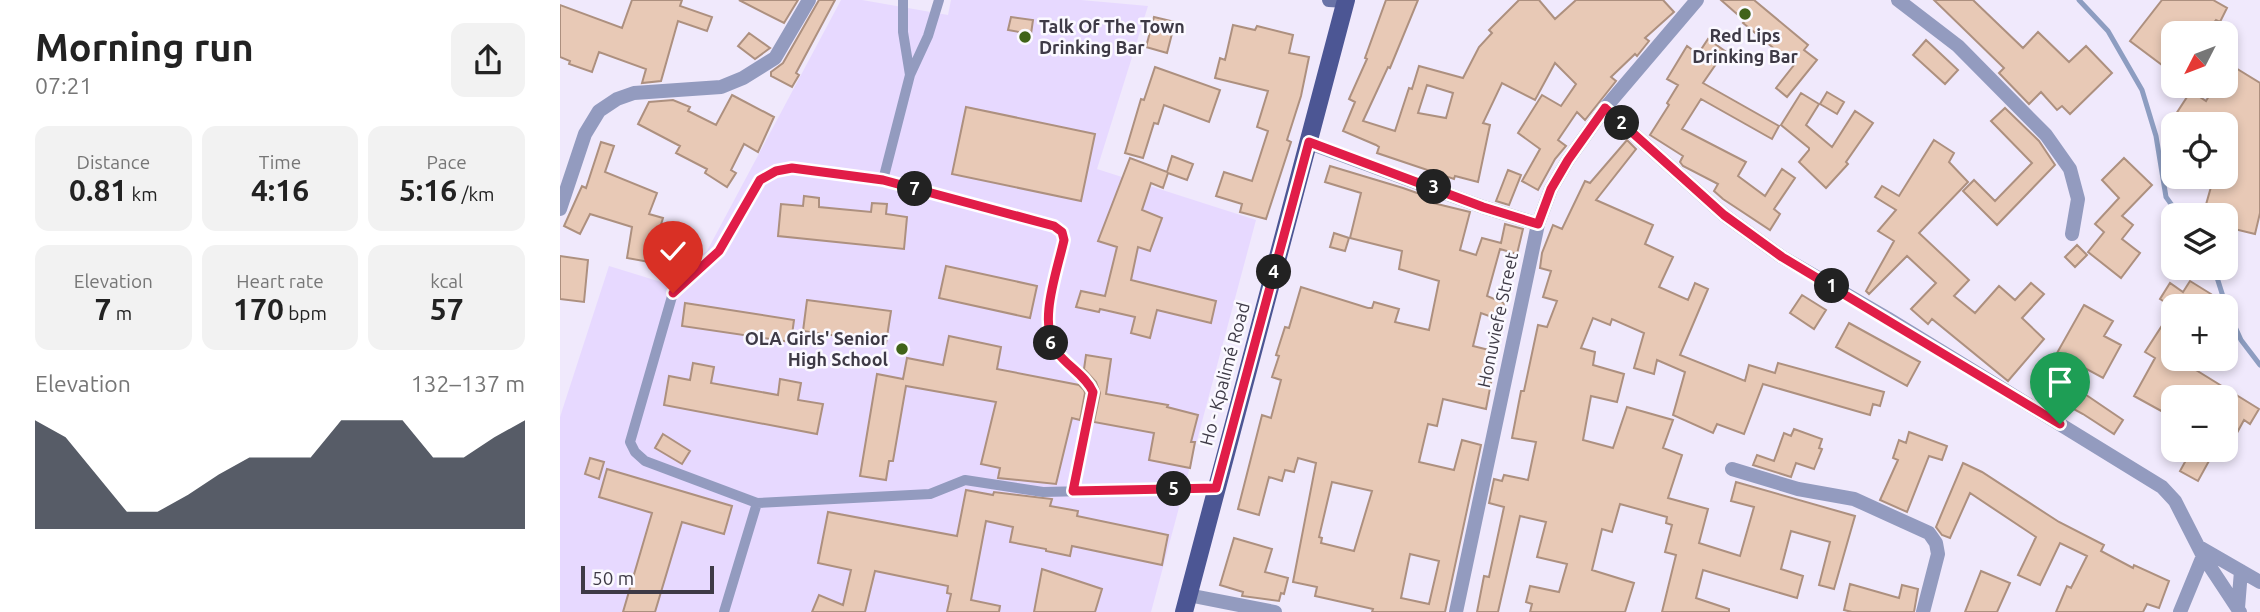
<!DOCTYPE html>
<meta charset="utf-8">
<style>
body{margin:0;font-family:Ubuntu,sans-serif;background:#f2f2f2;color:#222;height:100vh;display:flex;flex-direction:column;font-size:26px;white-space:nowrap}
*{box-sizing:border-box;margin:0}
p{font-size:23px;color:#767676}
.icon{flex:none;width:38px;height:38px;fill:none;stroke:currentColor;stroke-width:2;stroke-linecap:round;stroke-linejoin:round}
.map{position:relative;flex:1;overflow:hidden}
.drawer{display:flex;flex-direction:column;background:#fff;width:560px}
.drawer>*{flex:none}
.needle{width:46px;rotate:228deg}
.fabs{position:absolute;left:1601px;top:21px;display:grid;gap:14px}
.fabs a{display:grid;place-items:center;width:77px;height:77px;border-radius:14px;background:#fff;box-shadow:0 4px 10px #0003;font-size:35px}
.scale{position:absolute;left:21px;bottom:18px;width:133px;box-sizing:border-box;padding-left:7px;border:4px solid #3e3a46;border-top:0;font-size:19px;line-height:24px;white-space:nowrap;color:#3e3a46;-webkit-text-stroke:5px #fbf9ff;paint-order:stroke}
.pin{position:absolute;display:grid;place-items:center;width:60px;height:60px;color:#fff;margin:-72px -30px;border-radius:50% 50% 50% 0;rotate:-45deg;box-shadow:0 0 7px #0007}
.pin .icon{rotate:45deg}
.km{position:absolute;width:35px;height:35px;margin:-18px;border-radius:50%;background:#222;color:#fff;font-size:19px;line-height:35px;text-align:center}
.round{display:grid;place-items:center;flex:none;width:74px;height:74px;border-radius:14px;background:#f2f2f2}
.overview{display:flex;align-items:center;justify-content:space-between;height:119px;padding:0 35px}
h1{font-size:38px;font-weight:700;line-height:52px}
.figures{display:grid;grid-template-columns:repeat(3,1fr);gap:10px;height:119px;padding:7px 35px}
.figures div{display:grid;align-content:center;border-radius:14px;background:#f2f2f2;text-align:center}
.figures b{font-size:30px;font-weight:700}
.figures small{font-size:19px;font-weight:400}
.figures p{font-size:19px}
.chart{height:196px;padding:14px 35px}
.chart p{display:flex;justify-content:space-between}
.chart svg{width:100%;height:126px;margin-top:7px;fill:#111827;opacity:.7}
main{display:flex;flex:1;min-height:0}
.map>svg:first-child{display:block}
</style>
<main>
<section class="drawer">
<div class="overview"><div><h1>Morning run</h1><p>07:21</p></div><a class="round"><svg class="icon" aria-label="share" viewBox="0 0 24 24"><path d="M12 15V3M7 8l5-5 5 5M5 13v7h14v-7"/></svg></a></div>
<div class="figures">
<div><p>Distance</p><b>0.81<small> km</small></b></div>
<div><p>Time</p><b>4:16</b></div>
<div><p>Pace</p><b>5:16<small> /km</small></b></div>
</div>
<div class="figures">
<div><p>Elevation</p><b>7<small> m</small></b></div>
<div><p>Heart rate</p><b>170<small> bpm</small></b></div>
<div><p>kcal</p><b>57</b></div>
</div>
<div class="chart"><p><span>Elevation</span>132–137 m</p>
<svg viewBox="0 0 160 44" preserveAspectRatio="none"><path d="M0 44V6L10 12L20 25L30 38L40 38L50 32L60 25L70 19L80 19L90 19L100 6L110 6L120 6L130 19L140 19L150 12L160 6V44z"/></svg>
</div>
</section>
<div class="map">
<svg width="1700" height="612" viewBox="0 0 1700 612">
<rect width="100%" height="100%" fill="#f0e9fc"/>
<path fill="#e7d9ff" d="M281,0H302L388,15L391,0H521L588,6L537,169L696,220L591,612H0V417L49,266L101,282L147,251Z"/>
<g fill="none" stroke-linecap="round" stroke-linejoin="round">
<path stroke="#8d9dc1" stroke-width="5" d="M1519,0L1548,31L1582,90L1596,136L1606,197L1619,215
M1654,268L1666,306
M1666,307L1681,340L1700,365"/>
</g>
<path fill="#e8c9b6" stroke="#ad907f" stroke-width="2" fill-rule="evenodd" d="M72,0H122L120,6L152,17L147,31L118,21L101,81L82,83L86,69L39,52L32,72L9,64L10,61L0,57V5L62,28Z
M179,0H238L224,23Z
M259,0H275L236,73L239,75L232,87L211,76V72L223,63Z
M826,0H858L830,68L828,67L803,121L835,131L849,88L852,89L859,66L903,78L919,47L932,33L929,30L959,0H979L995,19L1016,0H1103L1114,12L1085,38L1089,41L1077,56L1075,54L1051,77L1056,81L1025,120L1017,112L998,140L1006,146L995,159L978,190L962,181L980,149L958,133L982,95L1001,106L1016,84L995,63L975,100L942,83L923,123L930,125L918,182L895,176L894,179L817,153L819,147L816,145L783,131L795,102L789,99L807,59L805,58ZM867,85L893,93L886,118L858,113Z
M1161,0H1194L1248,45L1244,50L1257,60L1227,97L1216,88L1234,65L1183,23L1185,21Z
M1374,0H1413L1463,48L1478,32L1509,62L1526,46L1552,73L1510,114L1502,106L1497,110L1481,92L1469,104L1439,73L1444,68Z
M1602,0H1653L1667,8L1660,22L1656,20L1646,33H1614V74L1570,41Z
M451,17L473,20L471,34L448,30Z
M594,17L615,22L607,53L586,47Z
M673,25L695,30L697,26L733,35L729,53L749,57L741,96L727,140L731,142L706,219L680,212L682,204L656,196L664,172L692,181L708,131L697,127L708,91L655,78L660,58L665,60Z
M189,33L210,48L195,59L178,46Z
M1148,39L1165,51L1143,83L1219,126L1212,139L1141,99L1122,129L1186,162L1178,176L1205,196L1222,169L1235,178L1214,209L1220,214L1210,230L1163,199L1154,191L1158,184L1123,166L1120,162L1123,156L1090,135L1109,105L1107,103L1118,85L1107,79L1127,46L1138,54Z
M1366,40L1398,70L1385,84L1353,55Z
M1666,62L1700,83V213L1695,234L1666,227V215H1643L1653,180L1666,183V124H1625L1614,117L1631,91L1646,101L1655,86H1666Z
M595,67L660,90L649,122L604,105L598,124L594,123L583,158L565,153L581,99L584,100Z
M1267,92L1284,102L1277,114L1260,104Z
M1241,93L1259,104L1246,125L1272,147L1295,111L1313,123L1286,162L1288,164L1266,188L1239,162L1249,150V148L1221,125Z
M172,95L214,117L198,152L184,144L171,170L176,173L167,187L145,173L147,169L116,153L120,146L78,124L89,102L113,100L130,107L128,111L156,125Z
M406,107L535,134L521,201L392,174Z
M1445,108L1479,141L1495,165L1437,225L1403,191L1414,180L1435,201L1472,163L1431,121Z
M1067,140L1076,149L1036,200L1093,225L1085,244L1113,257L1099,287L1128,300L1135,283L1148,289L1120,355L1185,381L1189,365L1215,373L1218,363L1324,392L1320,406L1313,404L1310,415L1203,384L1184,434L1157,424L1153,433L1113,415L1125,372L1097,360L1094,374L1074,368L1084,333L1052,319L1050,325L1033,318L1021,348L1035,352L1033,365L1064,374L1057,402L1031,396L1023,440L1053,448L1067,407L1113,420L1103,448L1122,455L1108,498L1148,509L1139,543L1180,556L1194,507L1171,501L1176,482L1295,516L1274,589L1259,585L1270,542L1231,531L1221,569L1243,576L1237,598L1143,570L1136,598L1169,609V612H1102L1116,555L1105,552L1112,525L1106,523L1107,517L1060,504L1052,532L1042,529L1032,570L1074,583L1065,612H970L972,604L966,602L970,586L999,592L1007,564L977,557L986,522L960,516L938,612H917L924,576L929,577L944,507L929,503L934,479L942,481L944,475L968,480L976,442L952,438L961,391H964L978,325L987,327L997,301L983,297L991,271L980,268L982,253L993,225L1002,229L1025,181L1030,183Z
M1374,140L1394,153L1389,162L1408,182L1359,233L1409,280L1394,296L1415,313L1439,286L1455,300L1471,283L1484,294L1462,318L1484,339L1448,381L1372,319L1368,324L1351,309L1376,283L1347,256L1309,294L1306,291L1334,241L1318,231L1336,210L1315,197L1322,186L1339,196Z
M41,142L54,146L45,172L97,193L89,214L103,218L96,241L121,246L117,267L67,258L72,227L30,214L20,234L4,226L22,186L26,188Z
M612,156L633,164L627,180L608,173L603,188L591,183L582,210L602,218L590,251L578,247L571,280L656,301L651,323L597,310L590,338L571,333L575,317L540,309L539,312L516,307L521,291L545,296L557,247L538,241L570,158L607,172Z
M1564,158L1592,185L1562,216L1573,225L1562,239L1580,253L1561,278L1528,252L1544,232L1535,224L1559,198L1542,180Z
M770,166L843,188L874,199L873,203L910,212L900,250L916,255L922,238L941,243L945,224L963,229L957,254L940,249L927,296L944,303L940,320L921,313L913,346L937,352L926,409L883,399L877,426L868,424L859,462L894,470L902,440L921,445L885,612H812L813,609L755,596L757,587L733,582L756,463L738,458L734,472L725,470L722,481L709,477L699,515L678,509L702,415L711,418L721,380L712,377L719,356L716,355L725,327L729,328L741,287L808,308H812L814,302L839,309L835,322L869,330L879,281L839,269L842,251L790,238L801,193L765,182ZM772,482L812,491L794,551L761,543L762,538L759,537ZM850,554L879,561L869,604L841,598Z
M948,170L961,175L949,205L936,201Z
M244,196L259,198V207L311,212L312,203L327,204L326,214L347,217L344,249L218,236L221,204L243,206Z
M774,233L789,238L785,251L770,247Z
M1517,245L1527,255L1515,267L1505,257Z
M0,256L28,260L24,302L0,299Z
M386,266L477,286L470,318L379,298Z
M1630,281L1651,294L1645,306H1611L1600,299L1610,283L1623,292Z
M1242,295L1266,310L1254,329L1230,313Z
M247,300L331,311L326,343L243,331Z
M125,303L234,320L231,342L122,326Z
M1524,305L1553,321L1544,336L1561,345L1543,378L1497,353Z
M1614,307V359H1618L1699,409L1690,424L1684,420L1666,453V397H1614V418L1574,396L1595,358L1585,352Z
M1289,323L1360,362L1347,386L1276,347Z
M389,336L441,347L437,369L519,385L524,390L525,393L520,420L512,418L496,484L438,478L440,468L421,464L436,402L346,386L333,461H329L326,480L300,476L317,374L343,379L347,358L383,365Z
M526,355L551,359L546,394L608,405L607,407L638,415L631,442H635L630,468L589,460L594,433L534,422L540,393L536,382L524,369Z
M133,363L154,367L151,383L218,395L220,379L241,383L238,400L263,404L257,434L104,405L109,376L130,380Z
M1488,369L1563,420L1554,434L1523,414L1477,389Z
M1234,429L1262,439L1259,448L1262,449L1254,469L1236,463L1231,477L1193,465L1197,455L1214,461L1224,433L1231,436Z
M1349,432L1387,446L1382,460L1369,456L1347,512L1320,500L1338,460L1333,458L1339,440L1346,443Z
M103,434L130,451L122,464L95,448Z
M1603,450H1655L1638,481L1620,471L1625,462Z
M30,458L44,462L39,479L25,474Z
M1403,463L1422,472L1499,522L1544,545L1541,551L1573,568L1574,565L1609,581L1599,608L1587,604L1583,612H1496L1507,586L1511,588L1527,556L1500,543L1480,585L1458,575L1476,537L1410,493L1390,538L1382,535L1376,527Z
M47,469L172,506L164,534L122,522L95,612H63L92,513L39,497Z
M406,490L433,495L434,492L492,499L490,506L518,511L517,516L608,535L602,565L512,546L510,556L486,551V549L450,542L453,527L426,521L411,600L440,606L439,612H387L391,594L387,593L388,586L315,571L305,612H252L259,595L283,605L291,570L258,563L268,512L397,536Z
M674,538L712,549L705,572L728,578L724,594L721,593L719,601L682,596L683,592L660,585Z
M482,569L542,589L535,612H474Z
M1421,571L1450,583L1437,612H1405Z
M1290,584L1339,598L1342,585L1358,589L1354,612H1292L1284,610Z"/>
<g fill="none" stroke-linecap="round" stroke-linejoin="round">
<path stroke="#939bbf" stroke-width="10" d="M343,0V32L350,75
M323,180L350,75L368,36L379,0
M513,491L533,392C526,376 507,366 496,352C477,324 497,272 504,240L502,232L494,226L323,180L232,168L216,171L200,180L159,251L113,293L70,442L75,452L85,461L197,503L370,494L405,480L483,492L656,488
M164,612L197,503"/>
<path stroke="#939bbf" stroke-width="14" d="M1338,0L1398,46L1486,135L1510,169L1518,199L1512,234
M1045,108L1164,215L1222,257L1327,318L1602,487L1615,501L1643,556L1680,612
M749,143L923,207L978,224
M0,209L25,134L39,111L57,99L74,93L161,87L183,78L215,58L249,0
M1172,469L1238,489L1294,499L1369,533L1376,543L1378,554L1363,612
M1641,548L1700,582
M628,595L715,612
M1678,608L1681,571
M896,612L978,224L991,189L1008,160L1045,108L1137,0
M1620,612L1643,556"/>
<path stroke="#6973a7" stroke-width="14" d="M769,0L786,1"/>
<path stroke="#4c5694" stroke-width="18" d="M624,612L786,0"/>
</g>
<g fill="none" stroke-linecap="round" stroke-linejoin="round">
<g stroke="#fff" stroke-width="14">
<path id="route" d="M113,293L159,251L200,180L216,171L232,168L323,180L494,226L502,232L504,240C497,272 477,324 497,352C507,366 526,376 533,392L513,491L656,488L749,142L923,207L978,224L991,189L1008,160L1045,108L1164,215L1222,257L1500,424"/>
</g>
<use href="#route" stroke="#e11d48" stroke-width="9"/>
</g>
<g fill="#406319" stroke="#fbf9ff" stroke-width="2.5">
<circle cx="1185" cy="14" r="7"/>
<circle cx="465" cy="37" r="7"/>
<circle cx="342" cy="349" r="7"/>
</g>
<g text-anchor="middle" stroke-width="5" stroke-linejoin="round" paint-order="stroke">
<g font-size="18" font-weight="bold" fill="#3e3a46" stroke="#fbf9ff" text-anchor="start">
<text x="479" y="33">Talk Of The Town<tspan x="479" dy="21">Drinking Bar</tspan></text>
<text x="1185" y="42" text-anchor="middle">Red Lips<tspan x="1185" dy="21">Drinking Bar</tspan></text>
<text x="328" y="345" text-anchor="end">OLA Girls' Senior<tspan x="328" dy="21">High School</tspan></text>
</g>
<g font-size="18" fill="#3e3a46" stroke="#fbf9ff">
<text transform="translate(938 320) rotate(-78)" y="6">Honuviefe Street</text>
<text transform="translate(665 374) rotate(-75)" y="6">Ho - Kpalimé Road</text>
</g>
</g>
</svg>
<div class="fabs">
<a><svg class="needle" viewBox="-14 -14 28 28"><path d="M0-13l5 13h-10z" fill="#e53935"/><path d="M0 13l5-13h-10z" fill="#767676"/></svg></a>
<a><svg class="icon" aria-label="locate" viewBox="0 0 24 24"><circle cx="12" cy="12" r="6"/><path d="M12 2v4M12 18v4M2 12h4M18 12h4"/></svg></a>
<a><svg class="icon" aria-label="layers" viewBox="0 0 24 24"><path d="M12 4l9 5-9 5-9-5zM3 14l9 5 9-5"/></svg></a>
<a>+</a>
<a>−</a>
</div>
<div class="scale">50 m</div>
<div class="pin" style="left:1500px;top:424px;background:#1e9e55"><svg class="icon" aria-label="arrive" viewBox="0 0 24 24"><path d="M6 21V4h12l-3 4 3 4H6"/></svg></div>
<div class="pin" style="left:113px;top:293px;background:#d93025"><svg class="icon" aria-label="check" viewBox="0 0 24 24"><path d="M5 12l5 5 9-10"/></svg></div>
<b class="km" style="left:1272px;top:286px">1</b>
<b class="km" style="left:1062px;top:123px">2</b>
<b class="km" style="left:874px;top:187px">3</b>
<b class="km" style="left:714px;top:272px">4</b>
<b class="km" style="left:614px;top:489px">5</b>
<b class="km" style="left:491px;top:343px">6</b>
<b class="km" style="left:355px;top:189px">7</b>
</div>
</main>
